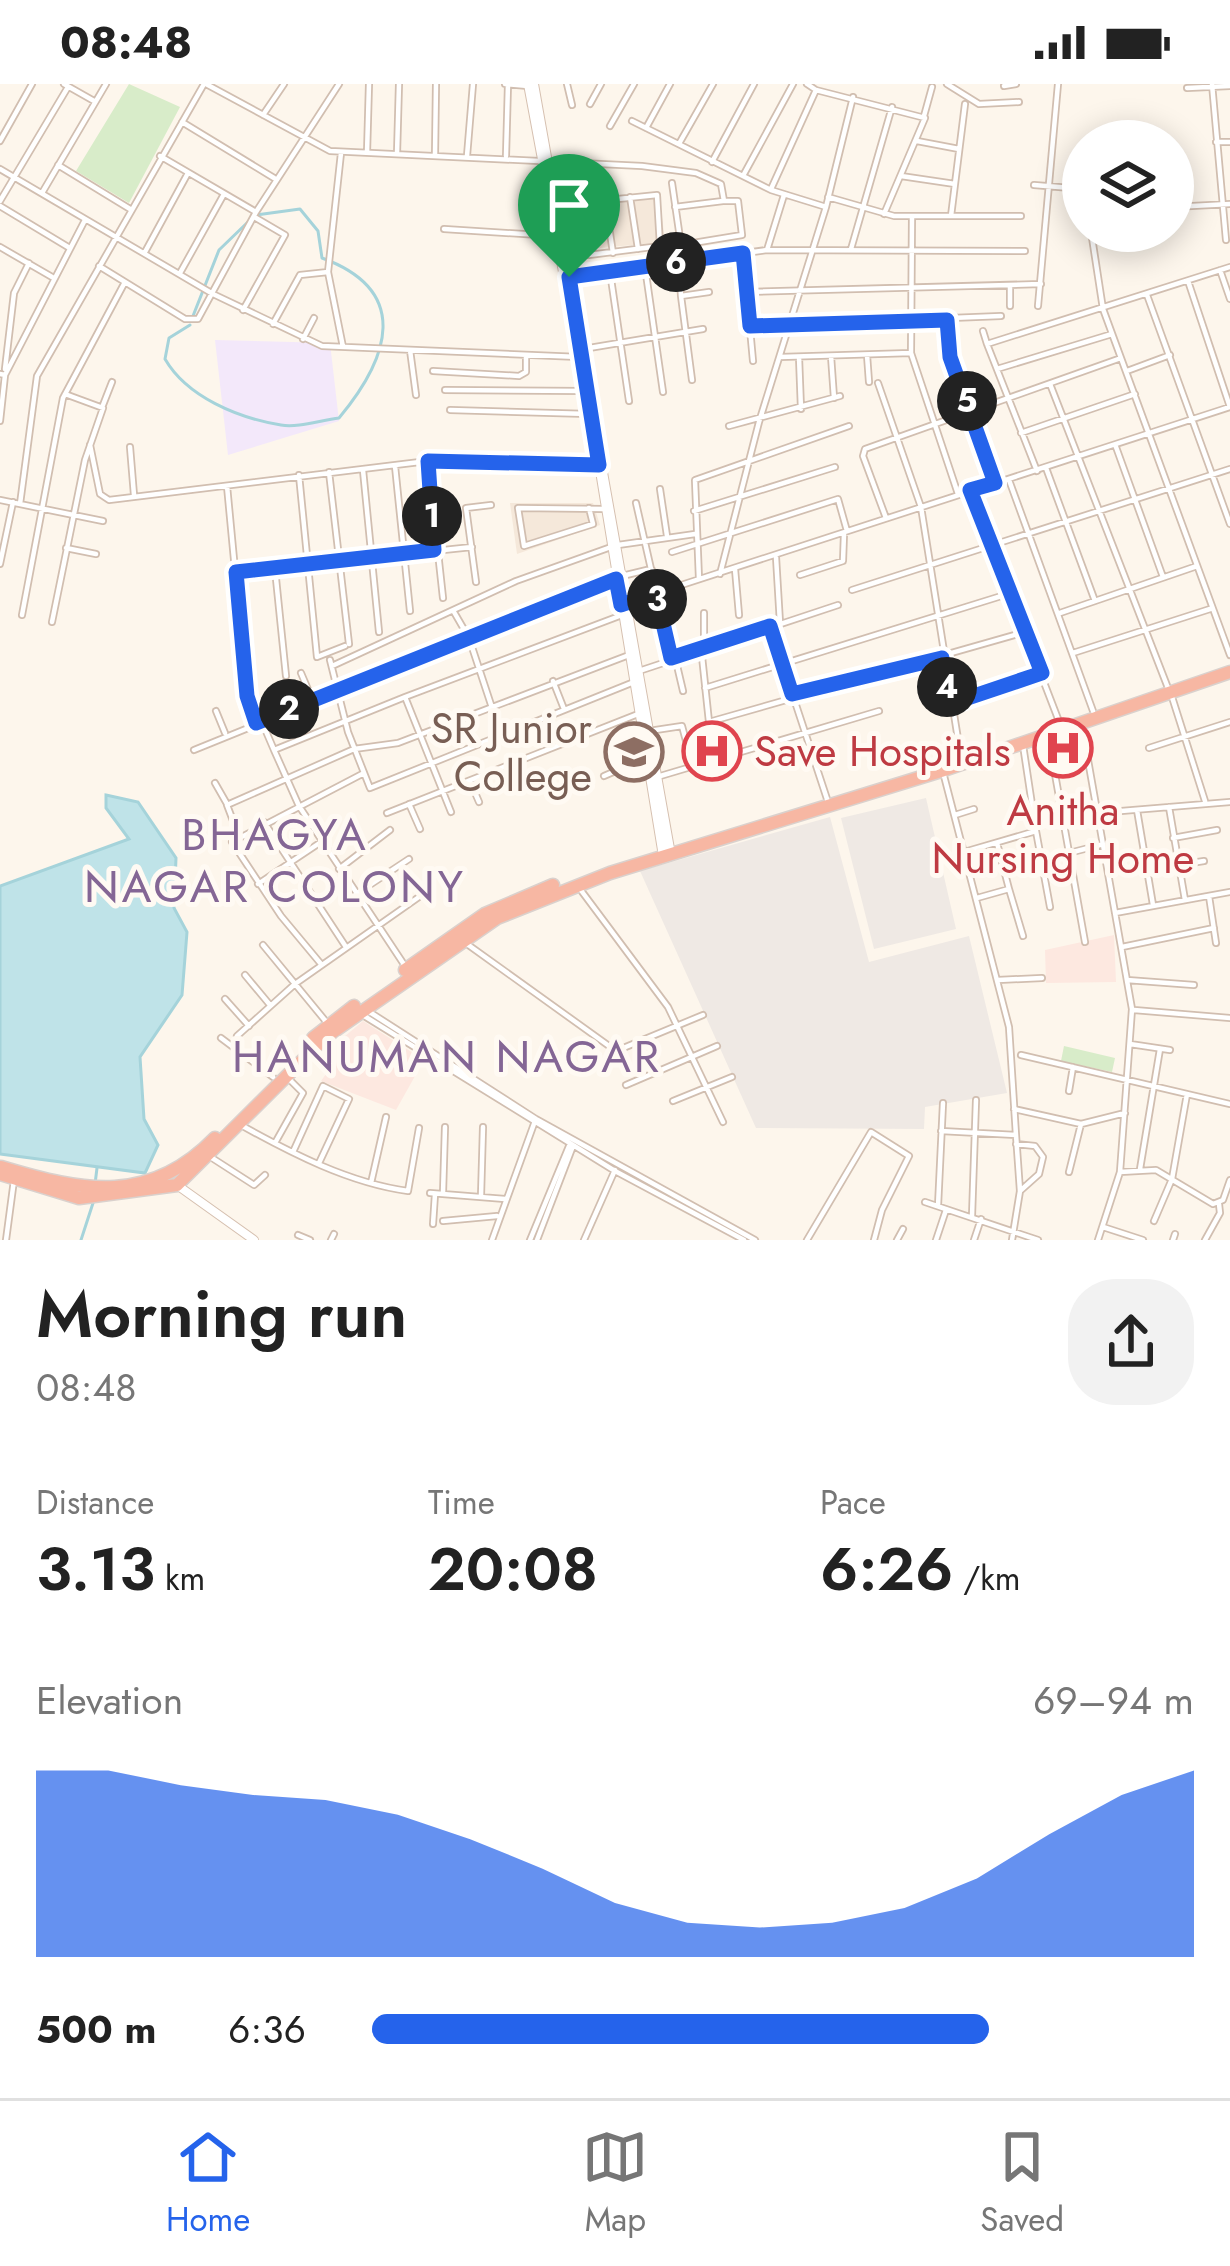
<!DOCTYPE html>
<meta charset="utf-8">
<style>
body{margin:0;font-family:Jost,sans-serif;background:#f2f2f2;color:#222;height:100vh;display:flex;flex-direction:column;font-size:45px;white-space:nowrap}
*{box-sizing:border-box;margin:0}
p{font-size:39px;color:#767676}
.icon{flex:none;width:66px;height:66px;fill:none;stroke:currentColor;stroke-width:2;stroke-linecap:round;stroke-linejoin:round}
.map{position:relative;height:1156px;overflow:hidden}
.details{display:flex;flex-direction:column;background:#fff;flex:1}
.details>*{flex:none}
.tools{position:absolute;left:1062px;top:36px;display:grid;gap:24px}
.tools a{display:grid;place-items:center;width:132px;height:132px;border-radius:50%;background:#fff;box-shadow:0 6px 30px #0003;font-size:60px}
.pin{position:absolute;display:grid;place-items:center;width:102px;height:102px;color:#fff;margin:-123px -51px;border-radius:50% 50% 50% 0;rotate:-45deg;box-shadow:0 0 12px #0007}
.pin .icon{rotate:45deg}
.km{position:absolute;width:60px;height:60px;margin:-30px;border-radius:50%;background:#222;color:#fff;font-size:33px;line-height:60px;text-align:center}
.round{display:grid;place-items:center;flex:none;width:126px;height:126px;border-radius:48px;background:#f2f2f2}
.headline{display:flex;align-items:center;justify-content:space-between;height:204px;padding:0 36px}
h1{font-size:66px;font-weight:600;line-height:90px}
.figures{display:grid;grid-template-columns:repeat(3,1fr);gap:18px;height:204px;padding:12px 36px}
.figures div{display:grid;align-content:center}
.figures b{font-size:60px;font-weight:600}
.figures small{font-size:33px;font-weight:400}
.figures p{font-size:33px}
.chart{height:336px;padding:24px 36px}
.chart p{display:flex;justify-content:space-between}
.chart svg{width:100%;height:216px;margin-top:12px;fill:#2563eb;opacity:.7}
ul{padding:0 36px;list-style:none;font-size:39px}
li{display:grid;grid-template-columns:192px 144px 1fr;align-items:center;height:90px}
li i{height:30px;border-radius:15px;background:#2563eb}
.status{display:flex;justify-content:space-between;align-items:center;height:84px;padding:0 60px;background:#fff;direction:ltr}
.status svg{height:33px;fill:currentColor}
.tabs{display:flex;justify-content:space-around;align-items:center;height:168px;border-top:3px solid #e0e0e0;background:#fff;font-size:33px;color:#767676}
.tabs a{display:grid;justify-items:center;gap:6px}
.tabs .current{color:#2563eb}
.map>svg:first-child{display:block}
</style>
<div class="status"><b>08:48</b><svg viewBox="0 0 49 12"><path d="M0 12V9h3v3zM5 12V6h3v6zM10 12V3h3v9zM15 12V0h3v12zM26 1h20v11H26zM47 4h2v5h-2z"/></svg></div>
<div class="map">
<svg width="1230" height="1156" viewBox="0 0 1230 1156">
<rect width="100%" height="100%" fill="#fdf6ec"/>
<path fill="#f5e8da" d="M659,108L665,158L568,167L558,119Z
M510,419H593L600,441L517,470Z"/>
<path fill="#fde8e0" d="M1114,851L1116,898L1046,899L1045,866Z
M363,937L424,976L396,1026L321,997L326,990L314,978Z"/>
<path fill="#efe9e4" d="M926,714L956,845L874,865L841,734Z
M830,733L869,878L969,852L1007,1009L925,1023L924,1045L756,1044L640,787Z"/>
<path fill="#f3e8fa" d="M215,256L330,259L339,337L228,371Z"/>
<path fill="#d8ecc9" d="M129,0L180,23L129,119L76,87Z
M1064,962L1115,974L1112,988L1061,977Z"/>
<path fill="#bfe3e8" stroke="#a5d3da" stroke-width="3" d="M106,711L138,718L176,774L174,824L187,848L182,911L140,973L144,1035L158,1061L145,1089L0,1070V802L129,755L106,724Z"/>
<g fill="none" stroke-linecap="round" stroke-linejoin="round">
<path stroke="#a5d3da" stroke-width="3" d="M193,232L219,166L249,137
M190,241L169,254L165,275C187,313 238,334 281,341C298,344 321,336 339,334C389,274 412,207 322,174L318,147L300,125L256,131
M95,1100L97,1084
M81,1156L94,1116"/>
<g stroke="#d1beb0" stroke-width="8">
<path id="street" d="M64,0L94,17
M206,0L330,67L642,82L696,89L721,100L724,117H738L742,151L681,161L672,99
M505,0L528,2
M567,0L572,21
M947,0L979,20L1019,18
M1212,0L1226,156
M1004,2L1016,0
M1187,4L1230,2
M816,6L925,34L884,130
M590,20L601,0
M263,31L284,0
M924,32L932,3
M632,37L771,106L826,123L759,338L720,490
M182,38L274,94
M610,42L634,0
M646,44L670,0
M0,57L32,0
M917,57L959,65
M680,58L713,0
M1216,58H1230
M341,69L328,188L343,263
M367,69L369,0
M397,70L399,0
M435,71L436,0
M160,72L256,128
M467,72L473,0
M506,72L508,0
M712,78L754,0
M58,81L130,125
M0,85L213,210L322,262L579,273
M744,90L793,0
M901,92L955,100
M1034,101L1083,105
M1073,104L1074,82
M771,105L816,6L807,0
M42,109L106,0
M657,111L660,162L589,171L579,119Z
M630,113L638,165
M828,113L894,132H1021
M605,116L613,169
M0,117L68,3
M0,122L68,163
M556,123L579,119
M675,123L723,117
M826,123L853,13
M1173,123L1230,120
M912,132L911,269L958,410
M951,132L965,20
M444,145L555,152
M1091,147L1103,225L1230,571
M0,163L52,193
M851,165L892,23
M767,166L784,111
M145,168L188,89
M743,169L753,277
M99,182L185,235H198L256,128L339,0
M645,183L663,308
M1220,186L1230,215
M610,188L629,317
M180,189L224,110
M569,193L767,166L1025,167
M680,197L681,212
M1188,197L1230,323
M1010,201V222
M747,208L1041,200
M1147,211L1230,440
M1038,222L1058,0
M243,226L285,151L256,134
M947,239V264L995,399
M273,240L300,191L328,188
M750,242L1001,232
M983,247L987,260L1230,183
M303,255L314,234
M987,260L1037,387
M583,265L703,245
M410,266L416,311
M867,271L869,298
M831,272L834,314
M780,273L911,269
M799,273L801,325
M5,285L14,209L29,179
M997,285L1112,250
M433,287L519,292L526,288V271
M1127,287L1170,271
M0,290L5,291L0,337
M5,291L85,136
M692,296L681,212L709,208
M878,299L921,423L961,674
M1050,300L1168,604
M445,306L585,307
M103,321L112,298
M450,326L589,330
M729,342L840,312
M1021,349L1135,310
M90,361L100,410L109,416L428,377L596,381
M130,363L134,411
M1116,363L1163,493
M428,377L443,514
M395,382L410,527
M1046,384L1095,517
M363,386L379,548
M329,388L349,560
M299,391L317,573L345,562
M1009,396L1093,627
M227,402L247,612L256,639
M660,405L667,452
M970,406L1060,640
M0,416L103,437
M20,420L37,292L204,0
M589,424L593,440L524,462L518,424L604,425
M694,427L835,383
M886,434L863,372L865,365L1121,274
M618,461L695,450
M66,464L96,470
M672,468L838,415L847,447
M776,473L780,539
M0,480L13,418
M275,485L286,592
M735,485L739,531
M652,486L671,574
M235,488L472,463
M800,491L843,477L844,450
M622,492L651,485L636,419
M699,495L695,396L849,342
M476,498L466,424L491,421
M852,506L1230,385
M626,519L1230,323
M454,528L469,554L501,651
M704,529V562
M1060,529L1197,482
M22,531L63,314L125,198
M52,538L85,376L103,324L65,310
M770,542L828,718
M701,563L709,638L720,675
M1073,569L1210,525
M675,573L683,607
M330,576L348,648L370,704L634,598
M332,582L516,497L611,463
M639,587L838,521
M301,589L312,615
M553,597L564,625
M705,604L1011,509
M274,606L284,627
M405,613L622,531
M1172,613L1205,717
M950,620L1041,589
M216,627L225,649
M262,638L274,666
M709,638L1025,548
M1082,642L1132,925L1120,1088L1098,1156
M649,647L682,642L693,683
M1048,651L1085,858
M1149,664L1230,638
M194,666L616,495
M943,688L1009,943L1016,1051
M604,692L648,673
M657,693L879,627
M470,697L479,718
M215,699L227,720
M409,720L420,745
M1169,723L1185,816
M1137,726L1153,821
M387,729L638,630
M1097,729L1230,718
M955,731L974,725
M264,738L346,863
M235,742L227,721L354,665L398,659L629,571
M1036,747L1050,823
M1173,754L1217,746
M997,759L1009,805
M964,768L1036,747L1023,661
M1042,776L1100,761
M1178,781L1204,777
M339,785L390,746
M258,800L321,758
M580,805L668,923L723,1038
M356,810L409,775
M1209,812L1216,859
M977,814L1009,805L1023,852
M1115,829L1230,808
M467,860L616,967L703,931
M263,861L328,940
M1122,863L1214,844
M321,880L281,832L232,758L364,689
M407,885L299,722L274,666L405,613L451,728
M245,891L270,921
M998,896L1042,894
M1127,896L1194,901
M225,915L249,942
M1134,926L1230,934
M368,927L536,1035L755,1156
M361,930L615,1087L744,1156
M237,952L295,900L426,808
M221,954L273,993
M1130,960L1170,966
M1021,971L1230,1020
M626,1001L717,962
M1069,1007L1073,983
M673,1017L732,993
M1014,1025L1081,1040L1125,1029
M239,1040C291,1069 349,1099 408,1107L419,1044
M941,1047L1016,1051L1020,1107L1012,1156
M275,1059L303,1009L289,995
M1016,1060L1035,1062L1043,1073L1039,1090L1020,1107
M293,1068L323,1002L349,1015L319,1079
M209,1072L254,1101L265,1091
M1140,1085L1160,965
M1069,1088L1081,1040
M1120,1088L1156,1086L1213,1120L1223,1116L1230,1096
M371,1099L386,1033
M430,1109L505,1115
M443,1109L445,1043
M481,1112L483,1043
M925,1118L1038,1156
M938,1122L943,1019
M972,1132L976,1016
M443,1137L497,1132
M1154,1137L1172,1095L1187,1010
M433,1140L435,1110
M1103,1143L1143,1156
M298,1151L310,1156
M6,1156L14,1096
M331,1156L334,1150
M492,1156L535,1037
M530,1156L569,1062
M537,1156L573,1062
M584,1156L615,1086
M807,1156L871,1048L909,1072L882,1126L874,1156
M897,1156L903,1145
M936,1156L946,1126
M974,1156L981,1135
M1173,1156L1175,1150
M1205,1156L1220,1129L1219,1120"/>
</g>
<g stroke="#d6c0b0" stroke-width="10">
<path id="secondary" d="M528,0L599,381L662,766
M534,0L670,765
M177,1101L254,1156"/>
</g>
<g stroke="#dad1cd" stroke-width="15">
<path id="highway" d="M405,886L485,830L553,801
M313,954L354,922
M1,1083C84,1108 150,1121 215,1054
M0,1090L79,1114L177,1101L327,952L497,834L610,789L941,687L1230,588"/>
</g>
<use href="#street" stroke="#fff" stroke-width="4.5"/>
<use href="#secondary" stroke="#fff" stroke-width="8"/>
<use href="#highway" stroke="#f7b7a3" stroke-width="12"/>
</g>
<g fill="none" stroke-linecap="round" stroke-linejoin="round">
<g stroke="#fff" stroke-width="24">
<path id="route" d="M743,169L750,242L947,236L950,273L995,399L970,406L1042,589L950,620L942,574L792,610L770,542L671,574L656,509L621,521L616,495L256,639L247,612L236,488L434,466L428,377L599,381L569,193Z"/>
</g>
<use href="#route" stroke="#2563eb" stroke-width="15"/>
</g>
<defs>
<g id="hospital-ring" transform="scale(3)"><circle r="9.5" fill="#fffaf3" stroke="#e0444e" stroke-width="1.5"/><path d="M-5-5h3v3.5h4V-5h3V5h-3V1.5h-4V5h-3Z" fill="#e0444e"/></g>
<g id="university-ring" transform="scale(3)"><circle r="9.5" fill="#fffaf3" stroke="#8d6e63" stroke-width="1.5"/><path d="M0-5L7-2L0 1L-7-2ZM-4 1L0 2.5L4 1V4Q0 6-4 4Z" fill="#8d6e63"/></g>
</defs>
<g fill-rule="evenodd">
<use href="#hospital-ring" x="1063" y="664"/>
<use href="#hospital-ring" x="712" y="667"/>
<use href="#university-ring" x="634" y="668"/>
</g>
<g text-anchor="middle" stroke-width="10" stroke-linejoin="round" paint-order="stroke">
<g font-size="42" fill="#785e54" stroke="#fffaf3" text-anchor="end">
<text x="592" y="659">SR Junior<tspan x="592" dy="48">College</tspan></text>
</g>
<g font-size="42" fill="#be3a42" stroke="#fffaf3" text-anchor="start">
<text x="754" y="682">Save Hospitals</text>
<text x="1063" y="741" text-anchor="middle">Anitha<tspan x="1063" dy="48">Nursing Home</tspan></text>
</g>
<g font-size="45" letter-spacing="3" fill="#846695" stroke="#fffaf3">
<text x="275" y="766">BHAGYA<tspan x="275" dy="52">NAGAR COLONY</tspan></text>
<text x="447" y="988">HANUMAN NAGAR</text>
</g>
</g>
</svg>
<div class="tools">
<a><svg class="icon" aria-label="layers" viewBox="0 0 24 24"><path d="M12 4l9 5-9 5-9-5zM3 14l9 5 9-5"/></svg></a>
</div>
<div class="pin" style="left:569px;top:193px;background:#1e9e55"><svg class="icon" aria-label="arrive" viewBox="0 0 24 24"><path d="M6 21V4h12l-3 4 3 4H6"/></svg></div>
<b class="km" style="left:432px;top:432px">1</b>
<b class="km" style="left:289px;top:625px">2</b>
<b class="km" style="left:657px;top:515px">3</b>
<b class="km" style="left:947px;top:603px">4</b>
<b class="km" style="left:967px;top:317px">5</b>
<b class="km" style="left:676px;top:178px">6</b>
</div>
<section class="details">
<div class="headline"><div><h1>Morning run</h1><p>08:48</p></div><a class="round"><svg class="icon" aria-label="share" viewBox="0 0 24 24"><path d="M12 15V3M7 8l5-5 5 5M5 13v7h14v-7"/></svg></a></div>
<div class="figures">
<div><p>Distance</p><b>3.13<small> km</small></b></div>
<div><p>Time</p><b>20:08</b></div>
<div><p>Pace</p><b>6:26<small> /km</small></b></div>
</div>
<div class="chart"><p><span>Elevation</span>69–94 m</p>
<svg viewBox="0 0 160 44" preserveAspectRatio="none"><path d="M0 44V6L10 6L20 9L30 11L40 12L50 15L60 20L70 26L80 33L90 37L100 38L110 37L120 34L130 28L140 19L150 11L160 6V44z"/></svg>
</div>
<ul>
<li><b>500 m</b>6:36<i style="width:75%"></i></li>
</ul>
</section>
<nav class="tabs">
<a class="current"><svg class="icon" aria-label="home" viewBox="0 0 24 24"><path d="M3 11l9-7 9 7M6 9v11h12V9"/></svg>Home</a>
<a><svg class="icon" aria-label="map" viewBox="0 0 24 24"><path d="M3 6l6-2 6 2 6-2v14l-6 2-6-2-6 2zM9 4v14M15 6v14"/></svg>Map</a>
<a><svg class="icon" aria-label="saved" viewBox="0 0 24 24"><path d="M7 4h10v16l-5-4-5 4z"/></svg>Saved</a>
</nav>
